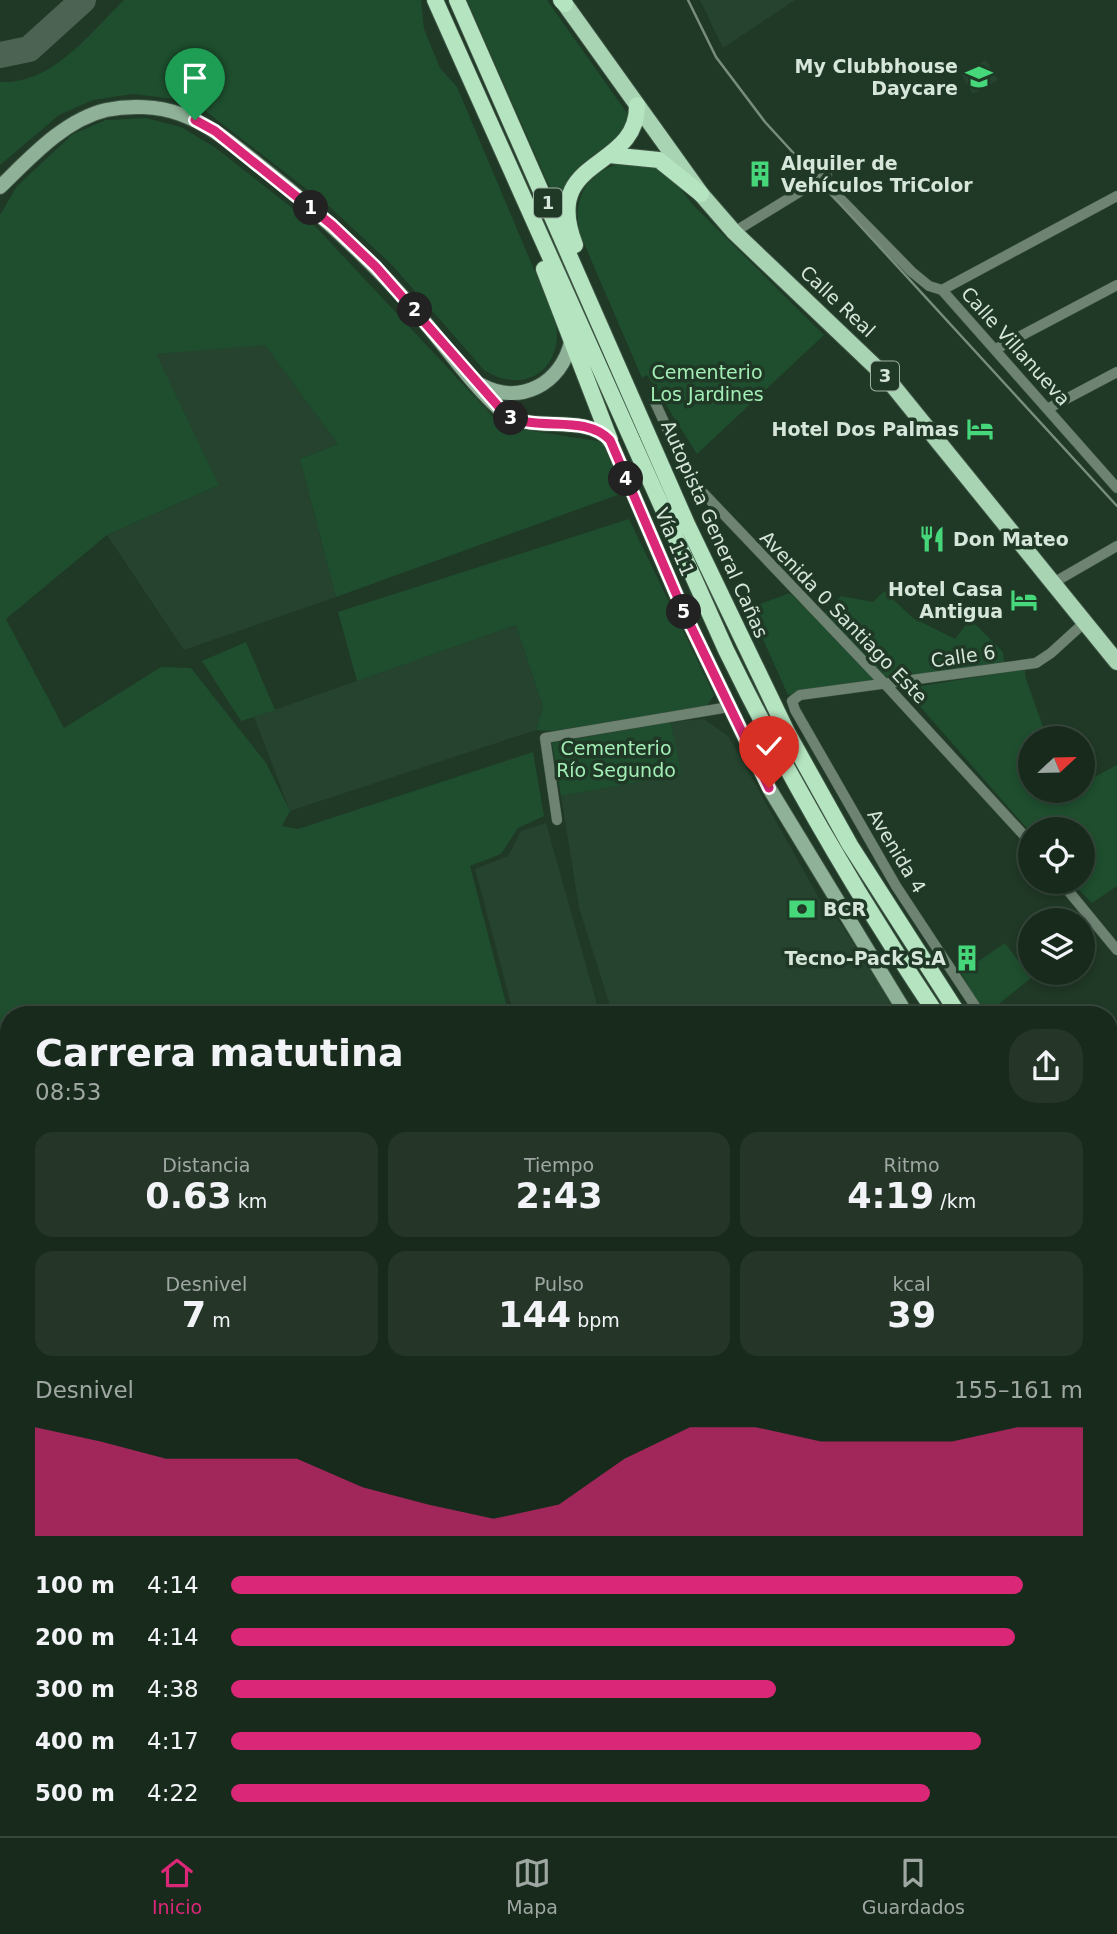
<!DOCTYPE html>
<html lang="es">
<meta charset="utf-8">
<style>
body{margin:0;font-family:"DejaVu Sans",sans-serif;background:#253629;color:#f1f3f6;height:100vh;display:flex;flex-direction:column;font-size:26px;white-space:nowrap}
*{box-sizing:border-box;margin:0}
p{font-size:23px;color:#9fa7a3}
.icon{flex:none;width:38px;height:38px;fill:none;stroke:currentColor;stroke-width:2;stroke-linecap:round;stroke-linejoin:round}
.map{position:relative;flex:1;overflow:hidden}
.drawer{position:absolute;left:0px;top:1006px;width:1118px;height:831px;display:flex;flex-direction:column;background:#182a1c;border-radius:28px 28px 0 0;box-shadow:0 4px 10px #0003,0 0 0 2px #36463b}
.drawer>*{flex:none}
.needle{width:46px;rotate:68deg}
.controls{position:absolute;left:1018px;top:726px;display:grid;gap:14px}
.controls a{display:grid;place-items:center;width:77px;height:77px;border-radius:50%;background:#182a1c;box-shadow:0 4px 10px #0003,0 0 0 2px #36463b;font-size:35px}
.pin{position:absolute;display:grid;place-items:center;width:60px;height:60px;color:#fff;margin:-72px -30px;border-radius:50% 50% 50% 0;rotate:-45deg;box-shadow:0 0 7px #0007}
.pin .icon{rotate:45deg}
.km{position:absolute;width:35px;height:35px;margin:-18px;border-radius:50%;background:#222;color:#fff;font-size:19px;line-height:35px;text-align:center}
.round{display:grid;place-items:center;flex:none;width:74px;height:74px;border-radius:28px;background:#253629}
.summary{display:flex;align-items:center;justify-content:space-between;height:119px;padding:0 35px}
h1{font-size:38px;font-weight:800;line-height:52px}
.metrics{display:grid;grid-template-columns:repeat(3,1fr);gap:10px;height:119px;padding:7px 35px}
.metrics div{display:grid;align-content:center;border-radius:18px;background:#253629;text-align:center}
.metrics b{font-size:35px;font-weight:800}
.metrics small{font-size:19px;font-weight:400}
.metrics p{font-size:19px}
.chart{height:196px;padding:14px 35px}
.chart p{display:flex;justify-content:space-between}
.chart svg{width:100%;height:126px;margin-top:7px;fill:#db2777;opacity:.7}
ul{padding:0 35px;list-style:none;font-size:23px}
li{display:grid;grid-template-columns:112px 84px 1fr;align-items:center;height:52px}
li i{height:18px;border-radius:9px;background:#db2777}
.tab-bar{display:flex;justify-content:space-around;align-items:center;height:98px;border-top:2px solid #36463b;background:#182a1c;font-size:19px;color:#9fa7a3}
.tab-bar a{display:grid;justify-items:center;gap:4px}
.tab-bar .selected{color:#db2777}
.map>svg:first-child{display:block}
</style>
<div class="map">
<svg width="1117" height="1836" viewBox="0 0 1117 1836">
<rect width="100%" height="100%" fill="#203826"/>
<path fill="#25432e" d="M700,0H795L723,48Z
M986,60L998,80L973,94L961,74Z
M265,344L338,444L300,459L336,597L184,650L107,535L219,485L155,354Z
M516,625L543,707L536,730L290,811L254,717Z
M704,719L729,737L819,898L842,925L898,1015H613L579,908L561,796L680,774L671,722Z
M546,823L600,1015H514L475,869L508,856L521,831Z
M1110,1326L1117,1336V1696H1110Z
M9,1452V1829H271L256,1836H0V1460Z"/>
<path fill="#1e4e2e" d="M124,0H421L424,29L440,68L457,87L555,319C566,367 526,397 484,370L392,265L331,208L207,112L175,99L133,94L93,100L59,115L0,165V82C52,85 90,33 124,0Z
M467,0H547L629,116V122C602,160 569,154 559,208Z
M146,118L181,127L216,148L315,226L502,426L603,442L623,493L336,597L300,459L338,444L265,345L156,354L219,485L107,535L6,619L64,728L161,667L191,668L266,763L290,811L282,826L298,829L533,752L544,816L518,828L501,854L470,866L509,1015H9V1270L0,1273V215L17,186L73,134L106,120Z
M627,162H646L668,173L694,206L824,335L697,454L647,375L642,378L580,234C571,196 589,169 627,162Z
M629,519L714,695L707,706L552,731L536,730L543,707L516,625L357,681L338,612Z
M884,591L913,618L955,639L970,619L1003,652L1004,662L892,679L886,677L824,614L841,596L873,602Z
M790,593L878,679L876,683L788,695L749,608Z
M246,642L275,710L241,721L202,661Z
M1025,669V676L1047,738H1031V791H1083V783L1117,765V886L1092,903L1071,882H1083V830H1031V833L910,695L909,688Z
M671,722L681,774L561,796L552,743Z
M1005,943L1031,978L985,1015L961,973Z
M1117,1787V1836H957L951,1829H1110V1792Z"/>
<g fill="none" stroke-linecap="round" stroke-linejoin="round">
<path stroke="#42724f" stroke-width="18" d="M0,1283L9,1280
M938,1829L943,1836"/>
<path stroke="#4c6252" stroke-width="26" d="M0,55L29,49L83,0"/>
<g stroke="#3d5443" stroke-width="11">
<path id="minor" d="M821,179L912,272L929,286L942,290L1117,488
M734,232L827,175
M942,290L1117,196
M996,349L1117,285
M654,400L690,479L885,684L1031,843
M1049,408L1117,372
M1053,583L1117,546
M557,820L545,738L729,707
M1061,882L1117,950
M981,1015L896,886L795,710L792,701L800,695L1036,663L1051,653L1085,622
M1110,1045L1117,1041"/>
</g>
<g stroke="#3d5443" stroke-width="16">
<path id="secondary" d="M0,187C30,158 64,120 106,110C130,105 158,106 180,114C211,125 235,146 260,166C315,209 366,255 412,307C443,342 471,385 506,415C537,433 584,413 610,440L683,610L769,788L907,1015
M481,385C520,406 561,384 571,342
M1110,1294L1117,1304"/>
</g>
<g stroke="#3d5443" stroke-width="18">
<path id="primary" d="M562,0L701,194L734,232L885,376L1117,662"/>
</g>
<g stroke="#3d5443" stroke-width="18">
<path id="trunk" d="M435,0L726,650C788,777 858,897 937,1015
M457,0L687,524L787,732L850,845L959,1015
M561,0L565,4
M609,155L659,160L701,194
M575,245C540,155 638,172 637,105
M544,269L610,440
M1110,1221L1117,1231
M1110,1259L1117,1269"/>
</g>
<use href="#minor" stroke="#6e8372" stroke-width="10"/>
<use href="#secondary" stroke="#8fb197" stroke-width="14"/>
<use href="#primary" stroke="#a9d4b3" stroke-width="16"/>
<use href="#trunk" stroke="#b4e4c0" stroke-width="16"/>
<path stroke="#798d7e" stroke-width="2.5" d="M688,0L716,57L765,122L1117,506"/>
</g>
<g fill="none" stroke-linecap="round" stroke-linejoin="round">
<g stroke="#fff" stroke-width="14">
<path id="route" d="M195,120L215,131L332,225L376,267L506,415C538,433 584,413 610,440L683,610L769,788"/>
</g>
<use href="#route" stroke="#db2777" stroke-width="9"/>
</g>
<defs>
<g id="school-bare" transform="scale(2.1)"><path d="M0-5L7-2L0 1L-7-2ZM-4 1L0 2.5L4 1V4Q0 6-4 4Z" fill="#45d77a" stroke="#203826" stroke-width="2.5" paint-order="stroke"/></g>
<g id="building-bare" transform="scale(2.1)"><path d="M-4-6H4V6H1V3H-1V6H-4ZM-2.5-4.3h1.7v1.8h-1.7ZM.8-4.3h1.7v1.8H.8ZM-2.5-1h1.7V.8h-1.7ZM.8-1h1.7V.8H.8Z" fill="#45d77a" stroke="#203826" stroke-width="2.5" paint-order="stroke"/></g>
<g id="hotel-bare" transform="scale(2.1)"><path d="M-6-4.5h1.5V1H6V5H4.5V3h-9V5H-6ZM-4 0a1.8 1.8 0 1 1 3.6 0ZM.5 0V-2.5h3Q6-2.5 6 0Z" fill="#45d77a" stroke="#203826" stroke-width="2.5" paint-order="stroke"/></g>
<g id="restaurant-bare" transform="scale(2.1)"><path d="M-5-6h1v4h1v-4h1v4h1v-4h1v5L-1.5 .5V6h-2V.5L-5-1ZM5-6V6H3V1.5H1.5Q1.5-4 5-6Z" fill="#45d77a" stroke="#203826" stroke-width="2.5" paint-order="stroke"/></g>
<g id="bank-bare" transform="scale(2.1)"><path d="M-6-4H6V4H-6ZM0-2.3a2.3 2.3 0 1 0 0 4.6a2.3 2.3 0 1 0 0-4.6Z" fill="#45d77a" stroke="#203826" stroke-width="2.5" paint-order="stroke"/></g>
</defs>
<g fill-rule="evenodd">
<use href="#school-bare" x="979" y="77"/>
<use href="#building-bare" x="760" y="174"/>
<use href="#hotel-bare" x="980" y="429"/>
<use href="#restaurant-bare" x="932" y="539"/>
<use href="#hotel-bare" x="1024" y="600"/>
<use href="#bank-bare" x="802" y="909"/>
<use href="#building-bare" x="967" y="958"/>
</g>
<g text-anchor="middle" stroke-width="7" stroke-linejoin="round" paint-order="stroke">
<g fill="#203826" stroke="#a0b2a4" stroke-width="2">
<rect x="534" y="188.5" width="28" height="29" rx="5"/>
<rect x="871" y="361.5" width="28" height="29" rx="5"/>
</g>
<g font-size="18" font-weight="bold" fill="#d7e6da">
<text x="548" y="209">1</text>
<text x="885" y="382">3</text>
</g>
<g font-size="19" font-weight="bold" fill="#d7e6da" stroke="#203826" text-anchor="end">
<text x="958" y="73">My Clubbhouse<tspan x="958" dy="22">Daycare</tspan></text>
<text x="781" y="170" text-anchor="start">Alquiler de<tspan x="781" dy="22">Vehículos TriColor</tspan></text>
<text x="959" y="436">Hotel Dos Palmas</text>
<text x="953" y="546" text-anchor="start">Don Mateo</text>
<text x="1003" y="596">Hotel Casa<tspan x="1003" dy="22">Antigua</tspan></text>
<text x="823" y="916" text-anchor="start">BCR</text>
<text x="946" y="965">Tecno-Pack S.A</text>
</g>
<g font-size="19" fill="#d7e6da" stroke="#203826">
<text transform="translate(838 301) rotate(43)" y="7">Calle Real</text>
<text transform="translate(1016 346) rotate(48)" y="7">Calle Villanueva</text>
<text transform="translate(715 529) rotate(66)" y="7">Autopista General Cañas</text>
<text transform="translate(675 542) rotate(67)" y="7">Vía 111</text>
<text transform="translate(844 617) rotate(46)" y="7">Avenida 0 Santiago Este</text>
<text transform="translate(963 656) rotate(-8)" y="7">Calle 6</text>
<text transform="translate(897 851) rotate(59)" y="7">Avenida 4</text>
</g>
<g font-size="19" fill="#a3eeb6" stroke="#203826">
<text x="707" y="379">Cementerio<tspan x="707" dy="22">Los Jardines</tspan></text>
<text x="616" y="755">Cementerio<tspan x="616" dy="22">Río Segundo</tspan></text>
</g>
</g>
</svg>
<div class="controls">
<a><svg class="needle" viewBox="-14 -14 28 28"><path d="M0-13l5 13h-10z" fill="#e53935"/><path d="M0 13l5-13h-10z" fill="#9fa7a3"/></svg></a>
<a><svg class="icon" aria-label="locate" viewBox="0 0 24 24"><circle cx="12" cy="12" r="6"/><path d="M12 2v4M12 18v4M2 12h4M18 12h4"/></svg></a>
<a><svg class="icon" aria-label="layers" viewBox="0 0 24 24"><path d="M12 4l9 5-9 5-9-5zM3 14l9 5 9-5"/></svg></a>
</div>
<div class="pin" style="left:195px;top:120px;background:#1e9e55"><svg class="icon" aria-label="arrive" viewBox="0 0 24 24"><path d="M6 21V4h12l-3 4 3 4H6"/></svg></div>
<div class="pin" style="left:769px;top:788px;background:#d93025"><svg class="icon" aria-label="check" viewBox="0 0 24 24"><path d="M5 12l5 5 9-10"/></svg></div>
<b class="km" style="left:311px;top:208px">1</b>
<b class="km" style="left:415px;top:310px">2</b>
<b class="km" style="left:511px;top:418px">3</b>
<b class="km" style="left:626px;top:479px">4</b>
<b class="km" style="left:684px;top:612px">5</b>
<section class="drawer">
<div class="summary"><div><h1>Carrera matutina</h1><p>08:53</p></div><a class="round"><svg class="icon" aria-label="share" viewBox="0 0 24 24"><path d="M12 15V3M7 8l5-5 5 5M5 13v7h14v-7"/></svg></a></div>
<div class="metrics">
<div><p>Distancia</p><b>0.63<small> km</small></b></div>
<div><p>Tiempo</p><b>2:43</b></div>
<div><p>Ritmo</p><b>4:19<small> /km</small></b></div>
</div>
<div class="metrics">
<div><p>Desnivel</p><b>7<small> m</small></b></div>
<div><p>Pulso</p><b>144<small> bpm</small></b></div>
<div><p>kcal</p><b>39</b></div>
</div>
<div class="chart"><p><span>Desnivel</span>155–161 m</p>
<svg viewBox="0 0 160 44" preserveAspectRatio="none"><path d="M0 44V6L10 11L20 17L30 17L40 17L50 27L60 33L70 38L80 33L90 17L100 6L110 6L120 11L130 11L140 11L150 6L160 6V44z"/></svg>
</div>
<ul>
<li><b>100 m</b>4:14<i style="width:93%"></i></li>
<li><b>200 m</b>4:14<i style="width:92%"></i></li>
<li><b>300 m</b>4:38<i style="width:64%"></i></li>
<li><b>400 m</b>4:17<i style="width:88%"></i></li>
<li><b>500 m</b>4:22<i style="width:82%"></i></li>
</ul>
</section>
</div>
<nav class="tab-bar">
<a class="selected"><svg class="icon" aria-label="home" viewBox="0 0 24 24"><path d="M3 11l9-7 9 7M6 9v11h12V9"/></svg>Inicio</a>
<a><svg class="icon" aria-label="map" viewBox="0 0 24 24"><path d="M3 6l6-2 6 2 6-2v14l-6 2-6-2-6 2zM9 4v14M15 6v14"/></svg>Mapa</a>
<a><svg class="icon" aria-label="saved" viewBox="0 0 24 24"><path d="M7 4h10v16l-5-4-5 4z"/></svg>Guardados</a>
</nav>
